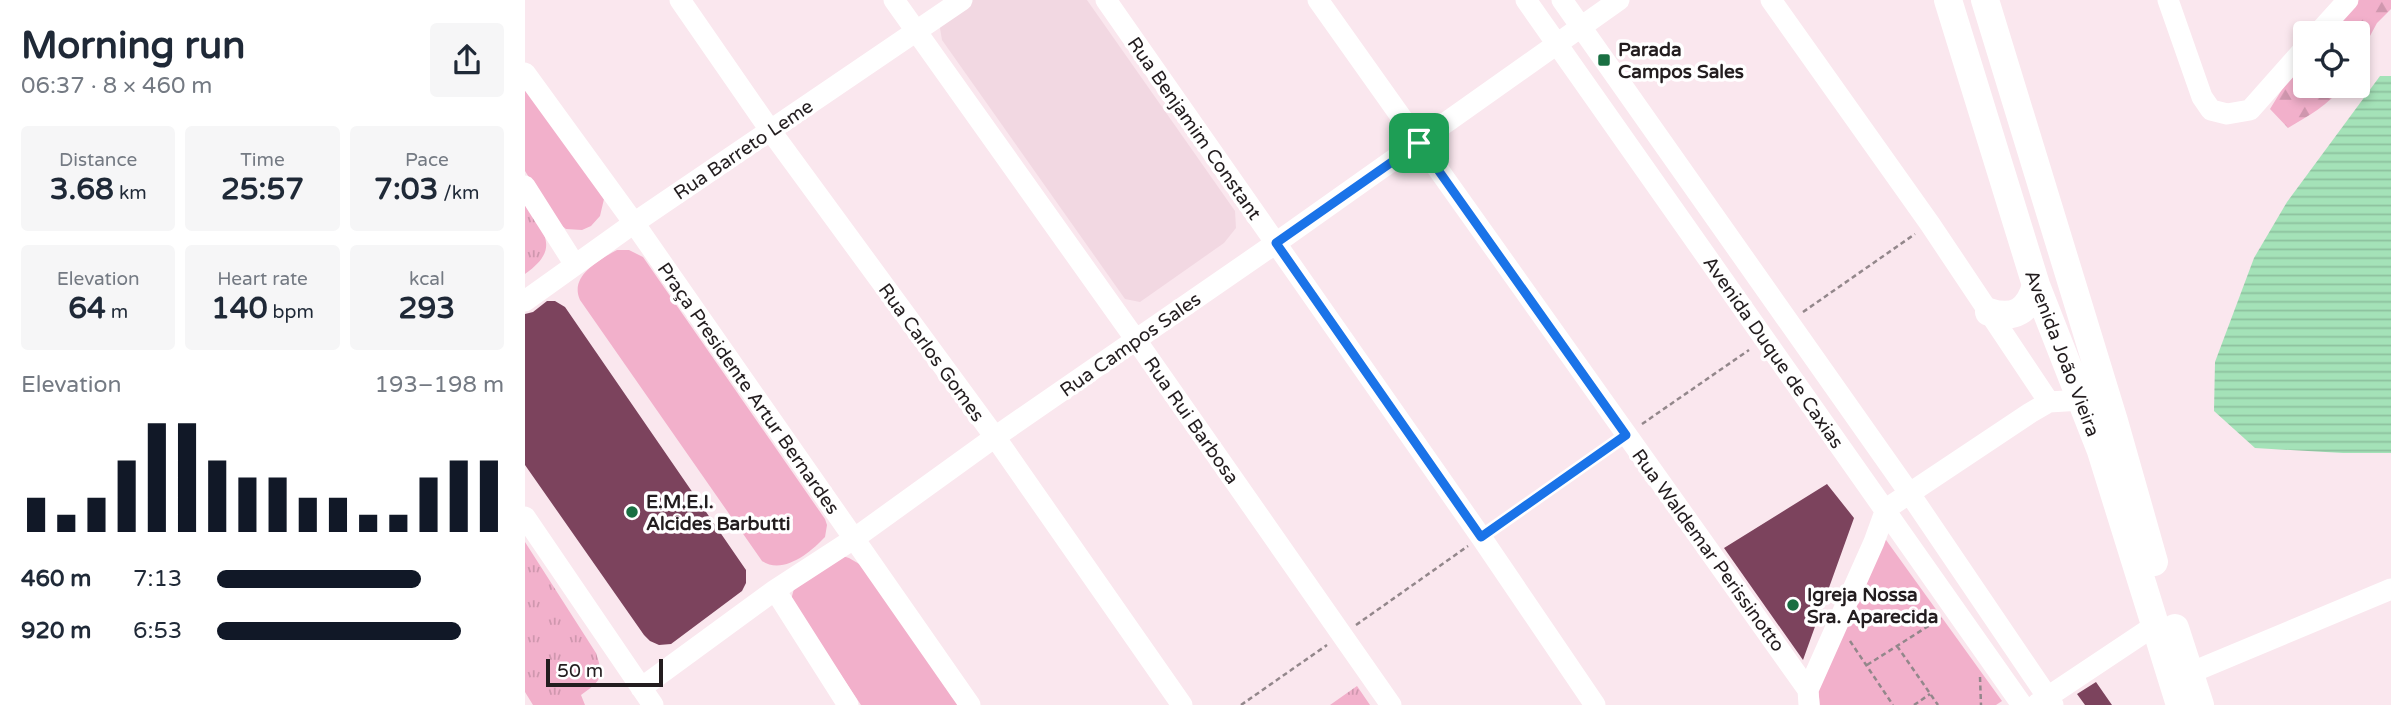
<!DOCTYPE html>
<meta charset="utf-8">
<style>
body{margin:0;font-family:"Varela Round",sans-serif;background:#f6f6f7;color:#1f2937;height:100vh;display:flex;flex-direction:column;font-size:26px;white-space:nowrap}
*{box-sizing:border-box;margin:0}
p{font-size:23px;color:#747a83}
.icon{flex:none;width:38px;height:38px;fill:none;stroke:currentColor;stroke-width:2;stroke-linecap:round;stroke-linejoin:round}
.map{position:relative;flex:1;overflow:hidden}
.panel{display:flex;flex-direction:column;background:#fff;width:525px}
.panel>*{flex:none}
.buttons{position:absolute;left:1768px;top:21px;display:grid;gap:14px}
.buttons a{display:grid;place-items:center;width:77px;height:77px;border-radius:7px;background:#fff;box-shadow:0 4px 10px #0003;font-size:35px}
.scale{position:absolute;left:21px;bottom:18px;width:117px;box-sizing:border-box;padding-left:7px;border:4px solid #231d1f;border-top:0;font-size:19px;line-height:24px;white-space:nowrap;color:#231d1f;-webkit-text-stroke:5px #fff;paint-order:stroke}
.pin{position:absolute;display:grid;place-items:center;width:60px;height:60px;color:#fff;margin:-30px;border-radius:14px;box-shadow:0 4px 10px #0006}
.round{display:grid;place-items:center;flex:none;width:74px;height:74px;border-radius:7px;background:#f6f6f7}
.head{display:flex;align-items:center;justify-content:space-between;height:119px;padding:0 21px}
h1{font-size:38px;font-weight:700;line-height:52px}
.figures{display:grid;grid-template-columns:repeat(3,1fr);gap:10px;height:119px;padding:7px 21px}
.figures div{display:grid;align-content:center;border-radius:7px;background:#f6f6f7;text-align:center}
.figures b{font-size:30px;font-weight:700}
.figures small{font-size:19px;font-weight:400}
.figures p{font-size:19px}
.chart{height:196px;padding:14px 21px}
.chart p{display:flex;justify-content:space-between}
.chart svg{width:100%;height:126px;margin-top:7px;stroke:#111827;stroke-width:6}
ul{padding:0 21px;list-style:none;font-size:23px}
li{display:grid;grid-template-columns:112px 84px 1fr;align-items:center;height:52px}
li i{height:18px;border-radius:9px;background:#111827}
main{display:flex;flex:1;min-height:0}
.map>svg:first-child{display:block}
</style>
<main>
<section class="panel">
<div class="head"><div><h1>Morning run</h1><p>06:37 · 8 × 460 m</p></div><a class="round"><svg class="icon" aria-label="share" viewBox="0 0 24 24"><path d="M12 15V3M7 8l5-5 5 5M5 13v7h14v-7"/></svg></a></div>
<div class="figures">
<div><p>Distance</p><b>3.68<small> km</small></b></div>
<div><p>Time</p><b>25:57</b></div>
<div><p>Pace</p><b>7:03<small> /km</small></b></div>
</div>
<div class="figures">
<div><p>Elevation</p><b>64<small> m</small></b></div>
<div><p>Heart rate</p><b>140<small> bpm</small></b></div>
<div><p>kcal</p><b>293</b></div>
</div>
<div class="chart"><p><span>Elevation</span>193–198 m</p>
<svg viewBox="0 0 160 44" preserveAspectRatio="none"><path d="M5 44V32M15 44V38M25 44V32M35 44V19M45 44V6M55 44V6M65 44V19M75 44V25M85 44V25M95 44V32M105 44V32M115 44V38M125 44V38M135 44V25M145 44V19M155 44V19"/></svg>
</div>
<ul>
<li><b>460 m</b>7:13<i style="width:71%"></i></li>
<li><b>920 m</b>6:53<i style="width:85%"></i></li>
</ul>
</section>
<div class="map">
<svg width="1866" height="705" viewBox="0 0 1866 705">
<defs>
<pattern id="grass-tufts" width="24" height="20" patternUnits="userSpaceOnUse" patternTransform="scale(1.75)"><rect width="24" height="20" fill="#f2b0cb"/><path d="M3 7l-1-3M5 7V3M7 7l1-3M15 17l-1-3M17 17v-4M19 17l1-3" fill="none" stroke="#cf97ae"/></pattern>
<pattern id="forest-firs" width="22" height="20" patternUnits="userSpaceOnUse" patternTransform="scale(1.75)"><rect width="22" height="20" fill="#f2b0cb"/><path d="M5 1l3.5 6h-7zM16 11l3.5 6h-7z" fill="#cf97ae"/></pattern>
<pattern id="water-rules" width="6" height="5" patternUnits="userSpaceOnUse" patternTransform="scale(1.75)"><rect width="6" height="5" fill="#a4e2b8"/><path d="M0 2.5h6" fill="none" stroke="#8dc19e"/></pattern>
</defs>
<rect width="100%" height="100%" fill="#fae7ee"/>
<path fill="#f2d8e2" d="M438,0H562L710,211L711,228L699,243L615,302L600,299L417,40L415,28L418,16Z"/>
<path fill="url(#grass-tufts)" d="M0,201C18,232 37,248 0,274Z
M0,542L71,653C79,677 77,680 56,695L60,705H8L0,692Z
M832,686L845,705H805Z"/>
<path fill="url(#forest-firs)" d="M1822,0H1866V9L1852,23L1832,60V33H1794Z
M1780,52V86H1817C1804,105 1783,116 1763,128L1745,109Z"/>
<path fill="#f2b0cb" d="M0,86L79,199L75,216L66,226L57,230L41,229L32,222L0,171Z
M92,250H104L118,257L300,519L302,525L300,537C285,553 258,575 237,561L55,300C44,276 74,260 92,250Z
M1356,533L1477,701L1471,705H1295L1293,687Z
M308,553L324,558L336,565L434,705H336L266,600L271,581Z"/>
<path fill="url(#water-rules)" d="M1855,76H1866V453H1818L1730,448L1689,411L1690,362L1729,258L1762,202Z"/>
<path fill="#7c435d" d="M22,301H30L40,307L221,570V583L217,591L146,644L134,645L125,641L119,635L0,465V314L8,312Z
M1302,484L1329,518L1278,660L1199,548Z
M1571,682L1587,705H1560L1552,694Z"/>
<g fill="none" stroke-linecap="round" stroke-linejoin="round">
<path stroke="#93878b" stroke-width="2.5" stroke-dasharray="5 3.5" stroke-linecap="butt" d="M1278,312L1390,234
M1117,424L1224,350
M971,526L1086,446
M831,625L943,546
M1325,641L1368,705
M1372,646L1413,705
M1342,665L1416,618
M1455,677L1456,705
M716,705L802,645
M1389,705L1405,694"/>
<path stroke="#fff" stroke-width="21" d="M155,0L245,130L470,437L657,705
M369,0L611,340L866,705
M581,0L956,537L1070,705
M793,0L1283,690
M1001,0L1497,705
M1037,0L1385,494L1528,705
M1246,0L1405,224L1524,402
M1643,0L1677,97L1686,110L1702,114L1725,110L1780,48
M1793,33L1823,0
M0,73L109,223L445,705
M0,186L50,265
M0,301L109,223L437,0
M0,517L128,705
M250,590L323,705
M1665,673L1866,589
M116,688L250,590L330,538L470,437L751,243L1094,0
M1512,704L1629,626
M1284,705L1283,690L1349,542L1361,509L1505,413L1524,402L1557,400"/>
<path stroke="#fff" stroke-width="28" d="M1423,0L1511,285L1576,451L1655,705
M1460,0L1589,421L1629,562
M1464,312C1489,320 1504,311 1511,285
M1650,628L1675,705"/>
</g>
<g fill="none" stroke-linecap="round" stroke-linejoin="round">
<g stroke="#fff" stroke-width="14">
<path id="route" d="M894,143L1101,435L956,537L751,243Z"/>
</g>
<use href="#route" stroke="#1a73e8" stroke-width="9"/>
</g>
<g fill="#196f42" stroke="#fff" stroke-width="2.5">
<rect x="1072" y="53" width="14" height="14" rx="3.5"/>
<circle cx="107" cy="512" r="7"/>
<circle cx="1268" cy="605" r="7"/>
</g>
<g text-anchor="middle" stroke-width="7" stroke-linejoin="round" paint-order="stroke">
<g font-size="19" font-weight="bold" fill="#231d1f" stroke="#fff" text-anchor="start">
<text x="1093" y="56">Parada<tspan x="1093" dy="22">Campos Sales</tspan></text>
<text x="121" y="508">E.M.E.I.<tspan x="121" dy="22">Alcides Barbutti</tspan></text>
<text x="1282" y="601">Igreja Nossa<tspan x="1282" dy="22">Sra. Aparecida</tspan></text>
</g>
<g font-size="19" fill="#231d1f" stroke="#fff">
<text transform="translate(670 128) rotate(55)" y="7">Rua Benjamim Constant</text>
<text transform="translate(218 149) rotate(-34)" y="7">Rua Barreto Leme</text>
<text transform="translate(605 344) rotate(-35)" y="7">Rua Campos Sales</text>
<text transform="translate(407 352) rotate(54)" y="7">Rua Carlos Gomes</text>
<text transform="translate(1249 352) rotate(55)" y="7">Avenida Duque de Caxias</text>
<text transform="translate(1538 353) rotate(69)" y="7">Avenida João Vieira</text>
<text transform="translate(224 388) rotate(55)" y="7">Praça Presidente Artur Bernardes</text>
<text transform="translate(667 420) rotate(55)" y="7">Rua Rui Barbosa</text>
<text transform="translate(1184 550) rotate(54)" y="7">Rua Waldemar Perissinotto</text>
</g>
</g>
</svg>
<div class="buttons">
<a><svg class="icon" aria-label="locate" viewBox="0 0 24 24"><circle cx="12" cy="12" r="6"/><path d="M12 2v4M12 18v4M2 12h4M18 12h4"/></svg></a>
</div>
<div class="scale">50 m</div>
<div class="pin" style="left:894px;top:143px;background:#1e9e55"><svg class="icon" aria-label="arrive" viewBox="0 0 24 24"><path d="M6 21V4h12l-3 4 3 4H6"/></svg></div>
</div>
</main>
